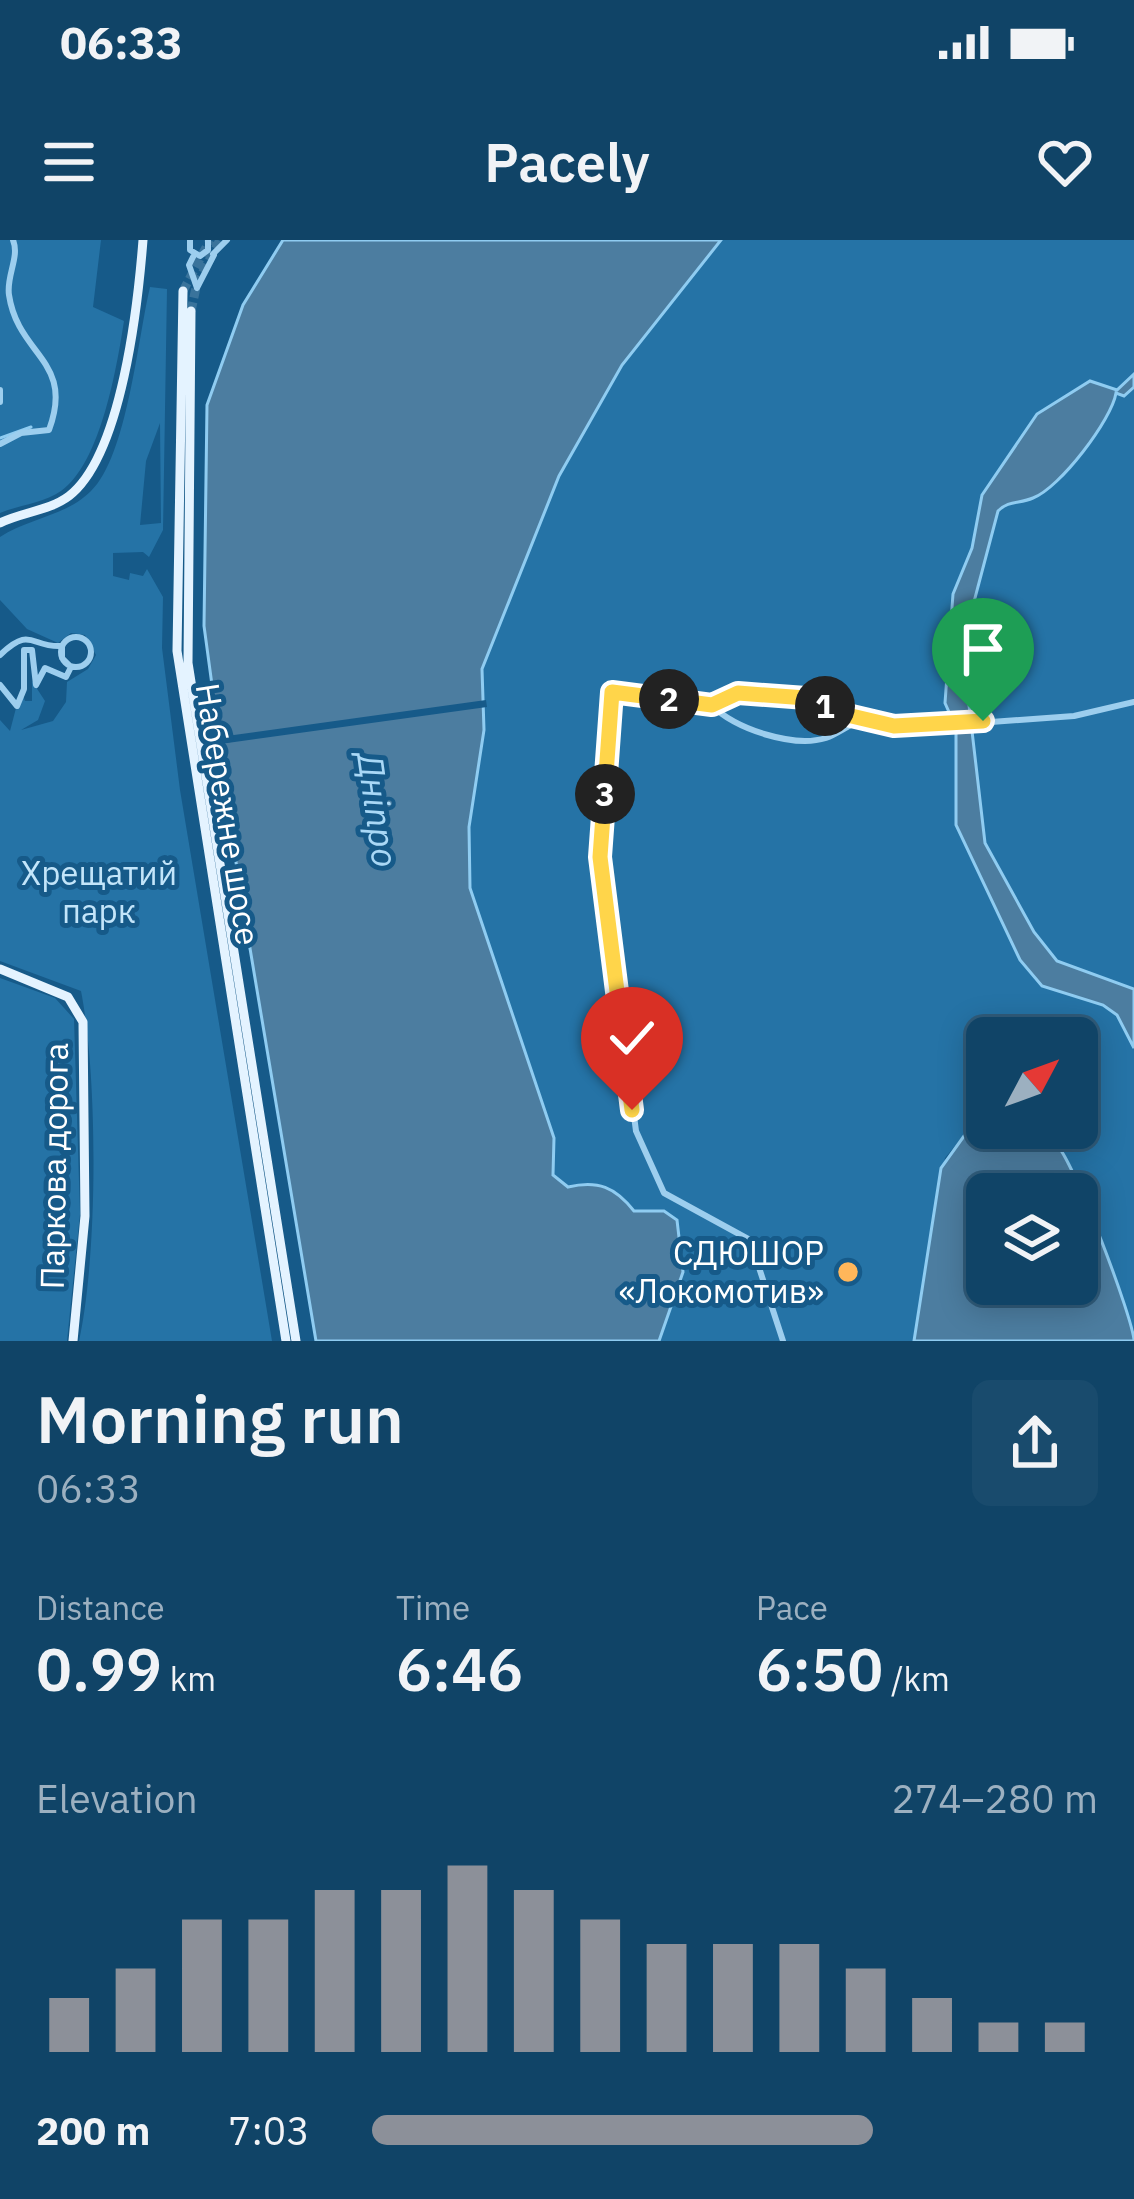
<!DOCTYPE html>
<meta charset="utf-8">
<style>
body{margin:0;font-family:"IBM Plex Sans",sans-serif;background:#194b6d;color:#f1f3f6;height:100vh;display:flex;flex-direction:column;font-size:45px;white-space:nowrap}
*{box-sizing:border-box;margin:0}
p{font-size:39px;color:#9cb0c0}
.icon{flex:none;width:66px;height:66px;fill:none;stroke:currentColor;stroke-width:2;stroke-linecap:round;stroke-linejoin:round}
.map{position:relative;height:1101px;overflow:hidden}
.side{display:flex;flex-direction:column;background:#104467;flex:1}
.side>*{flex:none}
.needle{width:78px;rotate:49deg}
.fabs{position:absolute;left:966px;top:777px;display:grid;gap:24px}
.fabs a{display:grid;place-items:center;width:132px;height:132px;border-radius:18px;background:#104467;box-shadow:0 6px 30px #0003,0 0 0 3px #305c7b;font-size:60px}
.pin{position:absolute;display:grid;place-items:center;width:102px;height:102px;color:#fff;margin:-123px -51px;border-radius:50% 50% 50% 0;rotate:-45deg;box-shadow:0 0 12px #0007}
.pin .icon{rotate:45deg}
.km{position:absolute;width:60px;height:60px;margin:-30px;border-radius:50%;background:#222;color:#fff;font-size:33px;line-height:60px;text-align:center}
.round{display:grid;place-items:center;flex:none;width:126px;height:126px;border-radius:18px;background:#194b6d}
.head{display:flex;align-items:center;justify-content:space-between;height:204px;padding:0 36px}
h1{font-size:66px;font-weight:600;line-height:90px}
.metrics{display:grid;grid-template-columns:repeat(3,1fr);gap:18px;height:204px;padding:12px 36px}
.metrics div{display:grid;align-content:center}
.metrics b{font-size:60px;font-weight:600}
.metrics small{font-size:33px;font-weight:400}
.metrics p{font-size:33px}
.chart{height:336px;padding:24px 36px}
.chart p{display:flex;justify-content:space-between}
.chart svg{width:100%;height:216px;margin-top:12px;stroke:#8c9099;stroke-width:6}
ul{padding:0 36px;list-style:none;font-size:39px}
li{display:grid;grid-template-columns:192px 144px 1fr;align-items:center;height:90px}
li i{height:30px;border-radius:15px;background:#8c9099}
.status{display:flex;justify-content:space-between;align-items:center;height:84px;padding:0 60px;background:#104467;direction:ltr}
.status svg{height:33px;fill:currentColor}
header{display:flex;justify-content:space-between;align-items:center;height:156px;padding:0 36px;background:#104467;font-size:54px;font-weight:600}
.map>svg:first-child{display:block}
</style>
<div class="status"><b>06:33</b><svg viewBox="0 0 49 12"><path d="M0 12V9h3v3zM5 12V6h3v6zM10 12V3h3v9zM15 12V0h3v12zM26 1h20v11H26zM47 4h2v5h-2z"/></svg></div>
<header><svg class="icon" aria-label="menu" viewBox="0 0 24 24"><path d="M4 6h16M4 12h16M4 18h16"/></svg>Pacely<svg class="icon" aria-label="heart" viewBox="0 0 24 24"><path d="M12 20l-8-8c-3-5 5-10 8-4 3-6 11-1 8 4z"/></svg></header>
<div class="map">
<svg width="1134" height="1101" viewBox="0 0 1134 1101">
<rect width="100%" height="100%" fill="#165a89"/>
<path fill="#2573a6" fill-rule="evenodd" d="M0,0H101L93,67L124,81C117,126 101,223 61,251C44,263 19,265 0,273Z
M721,0H1134V134L1117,150L1090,141L1037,174L982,255L972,308L953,354L945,463L956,488V585L1020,720L1042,745L1103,765L1118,776L1134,808V1090L1126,1081L1094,972L1073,943L1060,909L1045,898L963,896L945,918L914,1101H659L683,1032L681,998L655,971H634C613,944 593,948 563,946L553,935L554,898L470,648L469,586L484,490L482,429L559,236L622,125ZM987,798H1077V888H987Z
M150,47L167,49L163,290L149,317L143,312L113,313V336L129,340L130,333L143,336L147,329L163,357L162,408L180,550L272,1101H79C98,1015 98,838 81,751L0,721V480L10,491L21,449L25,461H32V441L45,461L38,480L21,490L53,481L66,462L67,442L88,429L96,415L85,395L71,393L58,403L27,389L0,360V297C29,278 66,276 91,251C127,217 138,97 150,47ZM160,183L161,283L140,285L146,221Z
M1134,147V749L1057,721L1034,692L985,603L964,422L974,359L998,271C1009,259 1019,264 1033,258C1060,248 1111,179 1116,152L1127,154Z
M0,738L55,758L74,779L80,974L67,1101H0Z"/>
<path fill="#4c7da0" stroke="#8fccf1" stroke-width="3" fill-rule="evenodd" d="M283,0H721L622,125L559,236L482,429L484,490L469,587L470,648L554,898L553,935L568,947C598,940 615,947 634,971H664L677,980L683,1032L659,1101H316L238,637L204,386L207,165L243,65Z
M1134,134V147L1124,156L1116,153C1112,179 1060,248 1033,258C1019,264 1009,260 998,271L971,373L964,422L985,603L1034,692L1057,721L1134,749V808L1117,775L1103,765L1042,746L1020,720L956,585V488L945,463L953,354L972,308L982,255L1037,174L1090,141L1117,150Z
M964,896C980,895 1045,894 1056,904C1073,919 1134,1081 1134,1101H914L941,928ZM987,954H1077V1044H987Z"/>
<path fill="#165a89" d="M486,460L487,467L213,505L212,498Z"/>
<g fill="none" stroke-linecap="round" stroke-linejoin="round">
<path stroke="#8fccf1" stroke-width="3" d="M0,198L31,187"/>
<path stroke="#39739b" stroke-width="9" stroke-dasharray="9 4.5" stroke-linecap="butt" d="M183,51L210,0
M191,71L197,43L220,0"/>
<path stroke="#9dceee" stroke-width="6" d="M190,0V10L200,16L208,10V0
M213,14L227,0
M194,15L189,25L197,48
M197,48L214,15
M0,150V162
M0,204L21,193L49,190C75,120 18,116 9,55C6,36 20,17 13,0
M61 412a15 15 0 1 1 30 0a15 15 0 1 1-30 0Z
M0,415C32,385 30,408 62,406V418L71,427L66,437L45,428L36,445L32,410H24V449L17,466L0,445
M712,465C733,489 794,508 826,498C838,494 848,485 860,481
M783,1101L750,1000L664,953L636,891L600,617L612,452L712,465L738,453L806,458L862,480L923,487L1074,476L1134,462"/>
<path stroke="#e4f3ff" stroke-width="9" d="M183,51L177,411L286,1101
M191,71L188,423L296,1101
M0,283C22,272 49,271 69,256C122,215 138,64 143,0
M0,729L68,757L83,782L85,976L73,1101"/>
</g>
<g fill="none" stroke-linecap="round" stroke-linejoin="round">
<g stroke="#fff" stroke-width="24">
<path id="route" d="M632,870L600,617L612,452L712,465L738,453L806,458L843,474L894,486L983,481"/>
</g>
<use href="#route" stroke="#ffd54a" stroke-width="15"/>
</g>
<circle fill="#ffb65a" stroke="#165a89" stroke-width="4.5" cx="848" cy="1032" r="12"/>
<g text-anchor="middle" stroke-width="10" stroke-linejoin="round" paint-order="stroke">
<g font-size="33" fill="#fff" stroke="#165a89">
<text transform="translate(228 574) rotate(81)" y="12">Набережне шосе</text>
<text transform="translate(54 926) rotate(-89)" y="12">Паркова дорога</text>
</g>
<g font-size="33" fill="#c3e5fa" stroke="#165a89">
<text x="99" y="645">Хрещатий<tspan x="99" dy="38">парк</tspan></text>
</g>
<g font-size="33" fill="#fff" stroke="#165a89" text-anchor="end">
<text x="824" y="1025">СДЮШОР<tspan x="824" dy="38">«Локомотив»</tspan></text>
</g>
<g font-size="36" font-style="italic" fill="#a9d8f6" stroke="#165a89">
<text transform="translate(378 570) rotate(82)" y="13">Дніпро</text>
</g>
</g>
</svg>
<div class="fabs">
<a><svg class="needle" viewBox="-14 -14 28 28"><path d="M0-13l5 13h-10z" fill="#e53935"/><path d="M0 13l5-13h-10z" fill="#9cb0c0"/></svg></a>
<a><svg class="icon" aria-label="layers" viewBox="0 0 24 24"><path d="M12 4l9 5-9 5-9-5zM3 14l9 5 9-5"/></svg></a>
</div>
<div class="pin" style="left:983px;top:481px;background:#1e9e55"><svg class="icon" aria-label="arrive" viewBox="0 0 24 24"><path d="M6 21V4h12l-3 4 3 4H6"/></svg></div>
<div class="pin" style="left:632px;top:870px;background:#d93025"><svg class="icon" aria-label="check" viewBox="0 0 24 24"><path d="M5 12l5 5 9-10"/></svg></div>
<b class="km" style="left:825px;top:466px">1</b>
<b class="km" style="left:669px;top:459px">2</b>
<b class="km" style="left:605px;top:554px">3</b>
</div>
<section class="side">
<div class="head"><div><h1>Morning run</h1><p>06:33</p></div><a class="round"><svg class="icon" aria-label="share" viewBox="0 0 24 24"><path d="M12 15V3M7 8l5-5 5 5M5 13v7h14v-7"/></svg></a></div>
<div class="metrics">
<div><p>Distance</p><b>0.99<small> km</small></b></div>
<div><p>Time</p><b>6:46</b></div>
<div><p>Pace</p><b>6:50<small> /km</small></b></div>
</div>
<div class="chart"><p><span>Elevation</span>274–280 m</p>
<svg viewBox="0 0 160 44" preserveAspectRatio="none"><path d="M5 44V33M15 44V27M25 44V17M35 44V17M45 44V11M55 44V11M65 44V6M75 44V11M85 44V17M95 44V22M105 44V22M115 44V22M125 44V27M135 44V33M145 44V38M155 44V38"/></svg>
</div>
<ul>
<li><b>200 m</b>7:03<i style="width:69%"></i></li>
</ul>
</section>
